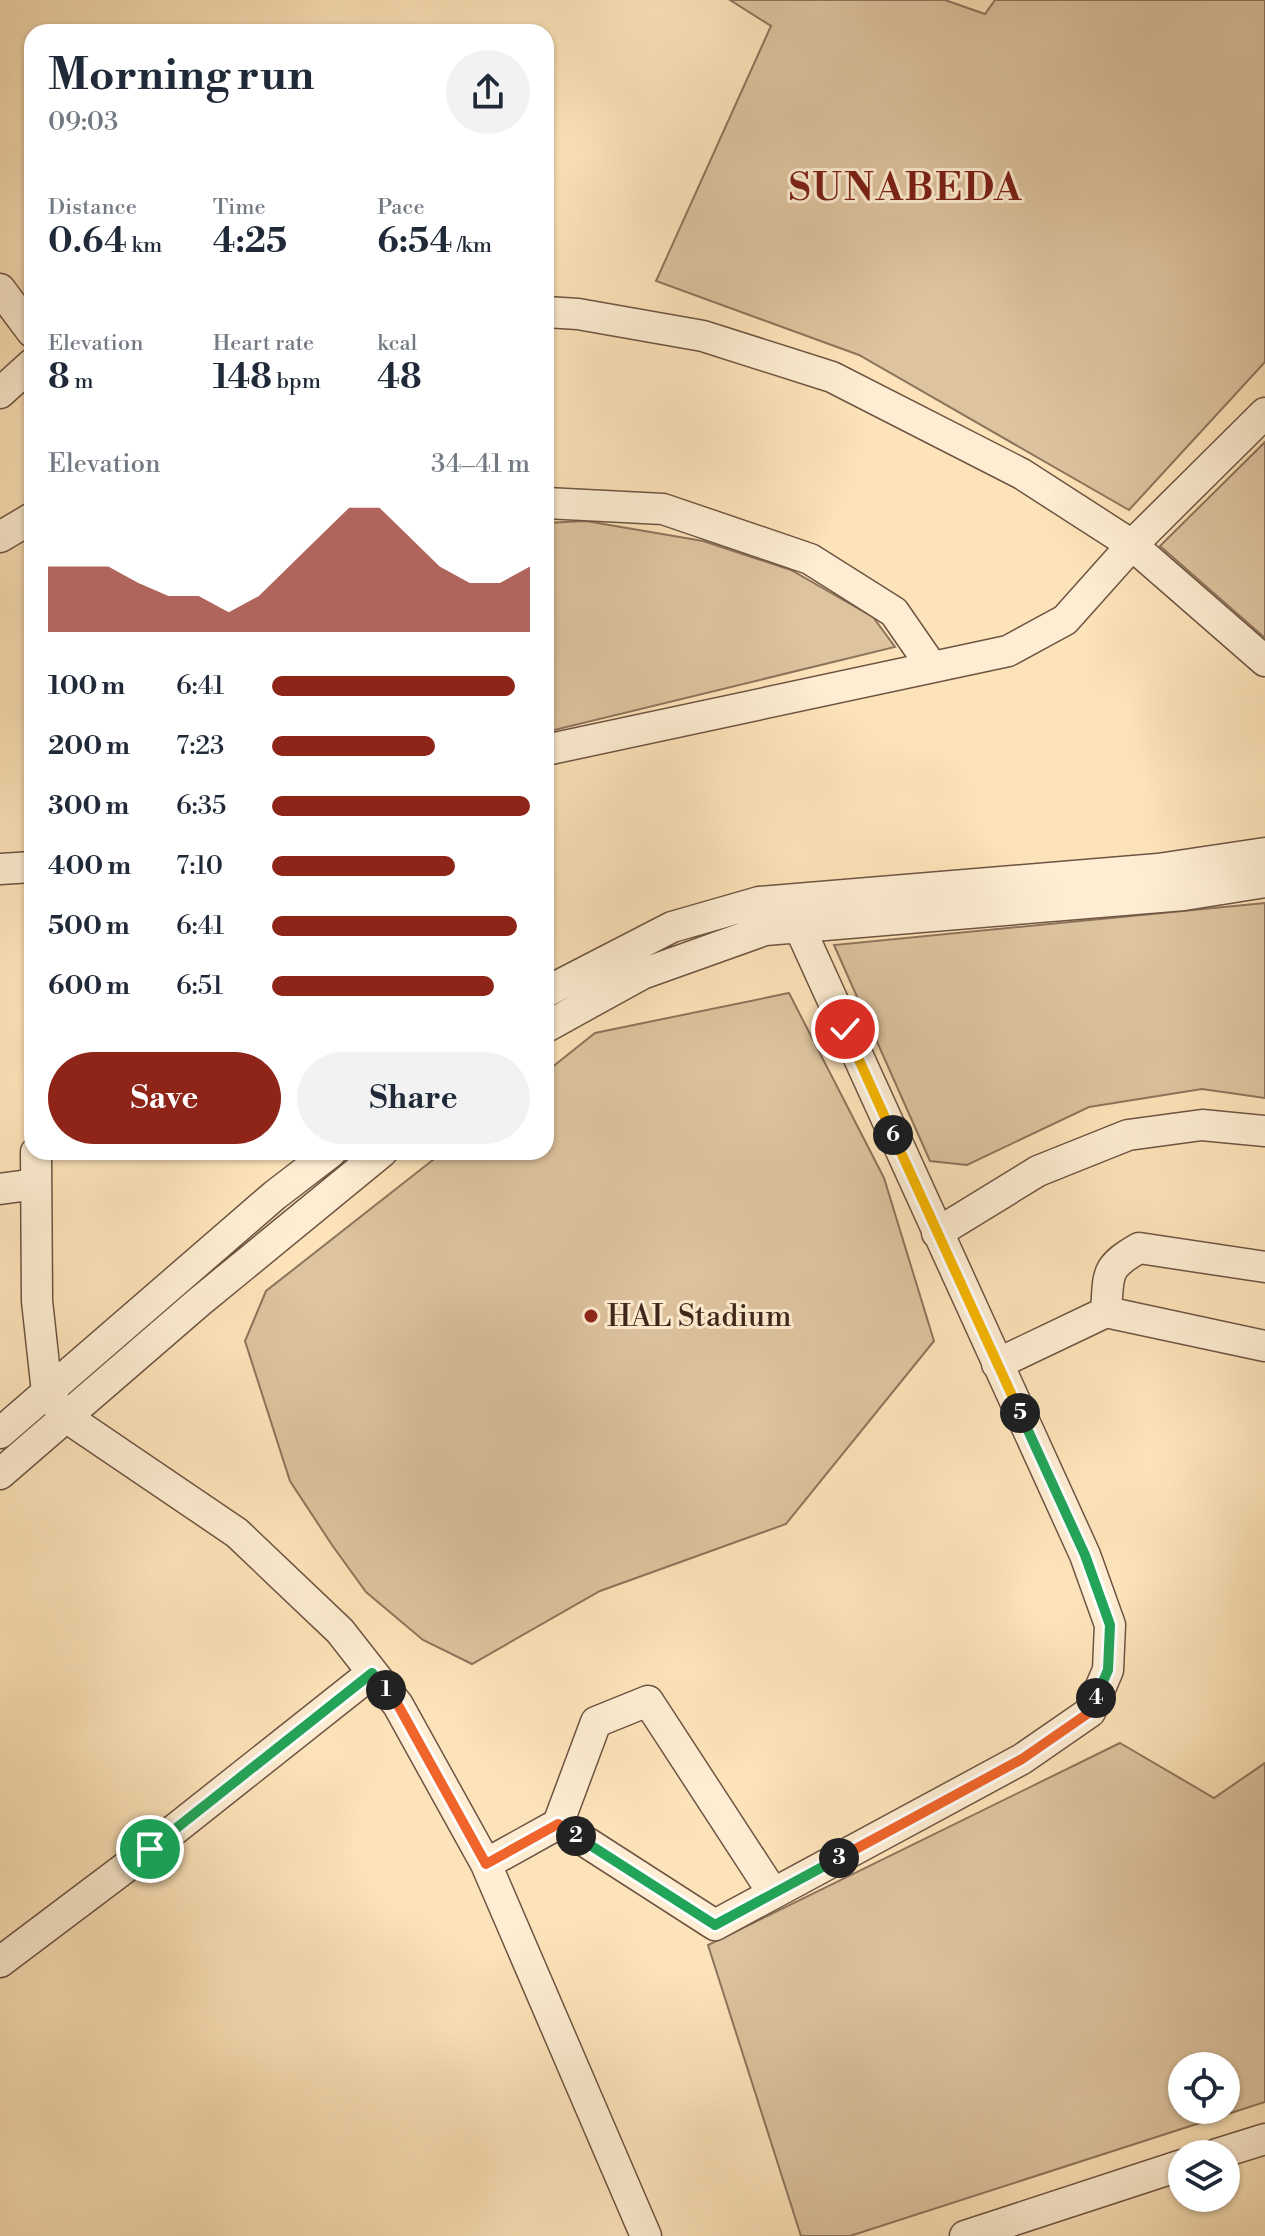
<!DOCTYPE html>
<meta charset="utf-8">
<style>
body{margin:0;font-family:"Libre Bodoni",serif;background:#f2f2f3;color:#1f2937;height:100vh;display:flex;flex-direction:column;font-size:30px;white-space:nowrap}
*{box-sizing:border-box;margin:0}
p{font-size:26px;color:#747a83}
.icon{flex:none;width:44px;height:44px;fill:none;stroke:currentColor;stroke-width:2;stroke-linecap:round;stroke-linejoin:round}
.map{position:relative;flex:1;overflow:hidden}
.panel{position:absolute;left:24px;top:24px;width:530px;height:1136px;display:flex;flex-direction:column;background:#fff;border-radius:24px;box-shadow:0 2px 6px #0004}
.panel>*{flex:none}
.fabs{position:absolute;left:1168px;top:2052px;display:grid;gap:16px}
.fabs a{display:grid;place-items:center;width:72px;height:72px;border-radius:50%;background:#fff;box-shadow:0 2px 6px #0004;font-size:40px}
.pin{position:absolute;display:grid;place-items:center;width:68px;height:68px;color:#fff;margin:-34px;border:4px solid #fff;border-radius:50%;box-shadow:0 2px 8px #0007}
.km{position:absolute;width:40px;height:40px;margin:-20px;border-radius:50%;background:#222;color:#fff;font-size:22px;line-height:40px;text-align:center}
.round{display:grid;place-items:center;flex:none;width:84px;height:84px;border-radius:42px;background:#f2f2f3}
.overview{display:flex;align-items:center;justify-content:space-between;height:136px;padding:0 24px}
h1{font-size:44px;font-weight:800;line-height:60px}
.stats{display:grid;grid-template-columns:repeat(3,1fr);gap:12px;height:136px;padding:8px 24px}
.stats div{display:grid;align-content:center}
.stats b{font-size:34px;font-weight:800}
.stats small{font-size:22px;font-weight:400}
.stats p{font-size:22px}
.chart{height:224px;padding:16px 24px}
.chart p{display:flex;justify-content:space-between}
.chart svg{width:100%;height:144px;margin-top:8px;fill:#8f2418;opacity:.7}
.button{display:flex;gap:16px;margin-top:auto;padding:16px 24px}
.button a{flex:1;height:92px;border-radius:48px;background:#8f2418;color:#fff;font-size:32px;font-weight:800;line-height:92px;text-align:center}
.button a+a{background:#f2f2f3;color:#1f2937}
ul{padding:0 24px;list-style:none;font-size:26px}
li{display:grid;grid-template-columns:128px 96px 1fr;align-items:center;height:60px}
li i{height:20px;border-radius:10px;background:#8f2418}
.map>svg:first-child{display:block}
</style>
<div class="map">
<svg width="1265" height="2236" viewBox="0 0 1265 2236">
<rect width="100%" height="100%" fill="#fde3b9"/>
<filter id="stains"><feTurbulence type="fractalNoise" baseFrequency=".0025" numOctaves="4"/><feColorMatrix values="0 0 0 0 .2 0 0 0 0 .09 0 0 0 0 .02 0 0 0 .5 -.17"/></filter>
<radialGradient id="worn" r=".72"><stop offset=".6" stop-color="#630" stop-opacity="0"/><stop offset="1" stop-color="#630" stop-opacity=".3"/></radialGradient>
<path fill="#ddc39e" stroke="#8e745c" stroke-width="2" fill-rule="evenodd" d="M730,0H945L985,14L995,0H1265V362L1129,510L859,355L656,281L771,26Z
M1265,442V638L1160,546Z
M586,521L703,541L791,570L873,617L895,647L546,732V523Z
M1265,903V1098L1202,1089L1089,1107L967,1165L930,1161L834,945Z
M789,993L884,1178L934,1341L786,1524L600,1591L472,1664L423,1640L366,1592L332,1545L290,1481L245,1341L266,1291L443,1152H546V1072L595,1033Z
M1120,1743L1214,1798L1265,1763V2102L850,2236H801L708,1945ZM1182,2066H1226V2110H1182Z"/>
<g fill="none" stroke-linecap="round" stroke-linejoin="round">
<g stroke="#6e5442" stroke-width="33">
<path id="minor" d="M0,289L32,332
M546,312L578,314L703,336L832,377L1022,474L1132,545L1265,661
M0,393L32,364
M546,503L663,509L810,559L894,612L932,667
M0,537L32,518
M546,750L1008,651L1065,620L1132,545L1265,413
M0,869L32,867
M546,992L672,927L759,902L1158,869L1265,853
M546,1027L642,974L765,930L1184,895L1265,882
M36,1152L37,1301L47,1392L66,1417L237,1533L340,1631L398,1705L486,1864L646,2236
M0,1189L36,1184
M937,1233L1038,1171L1128,1135L1202,1125L1265,1131
M1106,1312C1109,1274 1104,1268 1139,1248L1265,1267
M997,1364L1106,1312L1265,1346
M0,1433L275,1195L331,1152
M0,1474L199,1302L382,1152
M558,1824L596,1722L648,1701L773,1893
M486,1864L558,1824L715,1925L1022,1759L1090,1712L1108,1670L1110,1625L1085,1555L787,900
M0,1962L150,1849L372,1673
M1217,2154L1265,2139
M965,2236L1182,2165"/>
</g>
<use href="#minor" stroke="#feedd2" stroke-width="30"/>
</g>
<g fill="none" stroke-linecap="round" stroke-linejoin="round">
<g stroke="#fff" stroke-width="16">
<path id="split-1" d="M150,1849L372,1673L386,1690"/>
</g>
<g stroke="#fff" stroke-width="16">
<path id="split-2" d="M386,1690L398,1705L486,1864L558,1824L576,1836"/>
</g>
<g stroke="#fff" stroke-width="16">
<path id="split-3" d="M576,1836L715,1925L839,1858"/>
</g>
<g stroke="#fff" stroke-width="16">
<path id="split-4" d="M839,1858L1022,1759L1090,1712L1096,1698"/>
</g>
<g stroke="#fff" stroke-width="16">
<path id="split-5" d="M1020,1413L1085,1555L1110,1625L1108,1670L1096,1698"/>
</g>
<g stroke="#fff" stroke-width="16">
<path id="split-6" d="M893,1135L1020,1413"/>
</g>
<g stroke="#fff" stroke-width="16">
<path id="split-7" d="M845,1029L893,1135"/>
</g>
<use href="#split-1" stroke="#22a559" stroke-width="10"/>
<use href="#split-2" stroke="#f0652b" stroke-width="10"/>
<use href="#split-3" stroke="#22a559" stroke-width="10"/>
<use href="#split-4" stroke="#f0652b" stroke-width="10"/>
<use href="#split-5" stroke="#22a559" stroke-width="10"/>
<use href="#split-6" stroke="#f5b400" stroke-width="10"/>
<use href="#split-7" stroke="#f5b400" stroke-width="10"/>
</g>
<circle fill="#8f2418" stroke="#feedd2" stroke-width="3" cx="591" cy="1316" r="8"/>
<g text-anchor="middle" stroke-width="6" stroke-linejoin="round" paint-order="stroke">
<g font-size="30" fill="#3f251a" stroke="#feedd2" text-anchor="start">
<text x="607" y="1326">HAL Stadium</text>
</g>
<g font-size="38" font-weight="bold" letter-spacing="2" fill="#7a1f14" stroke="#feedd2">
<text x="906" y="200">SUNABEDA</text>
</g>
</g>
<rect width="100%" height="100%" filter="url(#stains)"/>
<rect width="100%" height="100%" fill="url(#worn)"/>
</svg>
<div class="fabs">
<a><svg class="icon" aria-label="locate" viewBox="0 0 24 24"><circle cx="12" cy="12" r="6"/><path d="M12 2v4M12 18v4M2 12h4M18 12h4"/></svg></a>
<a><svg class="icon" aria-label="layers" viewBox="0 0 24 24"><path d="M12 4l9 5-9 5-9-5zM3 14l9 5 9-5"/></svg></a>
</div>
<div class="pin" style="left:150px;top:1849px;background:#1e9e55"><svg class="icon" aria-label="arrive" viewBox="0 0 24 24"><path d="M6 21V4h12l-3 4 3 4H6"/></svg></div>
<div class="pin" style="left:845px;top:1029px;background:#d93025"><svg class="icon" aria-label="check" viewBox="0 0 24 24"><path d="M5 12l5 5 9-10"/></svg></div>
<b class="km" style="left:386px;top:1690px">1</b>
<b class="km" style="left:576px;top:1836px">2</b>
<b class="km" style="left:839px;top:1858px">3</b>
<b class="km" style="left:1096px;top:1698px">4</b>
<b class="km" style="left:1020px;top:1413px">5</b>
<b class="km" style="left:893px;top:1135px">6</b>
<section class="panel">
<div class="overview"><div><h1>Morning run</h1><p>09:03</p></div><a class="round"><svg class="icon" aria-label="share" viewBox="0 0 24 24"><path d="M12 15V3M7 8l5-5 5 5M5 13v7h14v-7"/></svg></a></div>
<div class="stats">
<div><p>Distance</p><b>0.64<small> km</small></b></div>
<div><p>Time</p><b>4:25</b></div>
<div><p>Pace</p><b>6:54<small> /km</small></b></div>
</div>
<div class="stats">
<div><p>Elevation</p><b>8<small> m</small></b></div>
<div><p>Heart rate</p><b>148<small> bpm</small></b></div>
<div><p>kcal</p><b>48</b></div>
</div>
<div class="chart"><p><span>Elevation</span>34–41 m</p>
<svg viewBox="0 0 160 44" preserveAspectRatio="none"><path d="M0 44V24L10 24L20 24L30 29L40 33L50 33L60 38L70 33L80 24L90 15L100 6L110 6L120 15L130 24L140 29L150 29L160 24V44z"/></svg>
</div>
<ul>
<li><b>100 m</b>6:41<i style="width:94%"></i></li>
<li><b>200 m</b>7:23<i style="width:63%"></i></li>
<li><b>300 m</b>6:35<i style="width:100%"></i></li>
<li><b>400 m</b>7:10<i style="width:71%"></i></li>
<li><b>500 m</b>6:41<i style="width:95%"></i></li>
<li><b>600 m</b>6:51<i style="width:86%"></i></li>
</ul>
<div class="button"><a>Save</a><a>Share</a></div>
</section>
</div>
